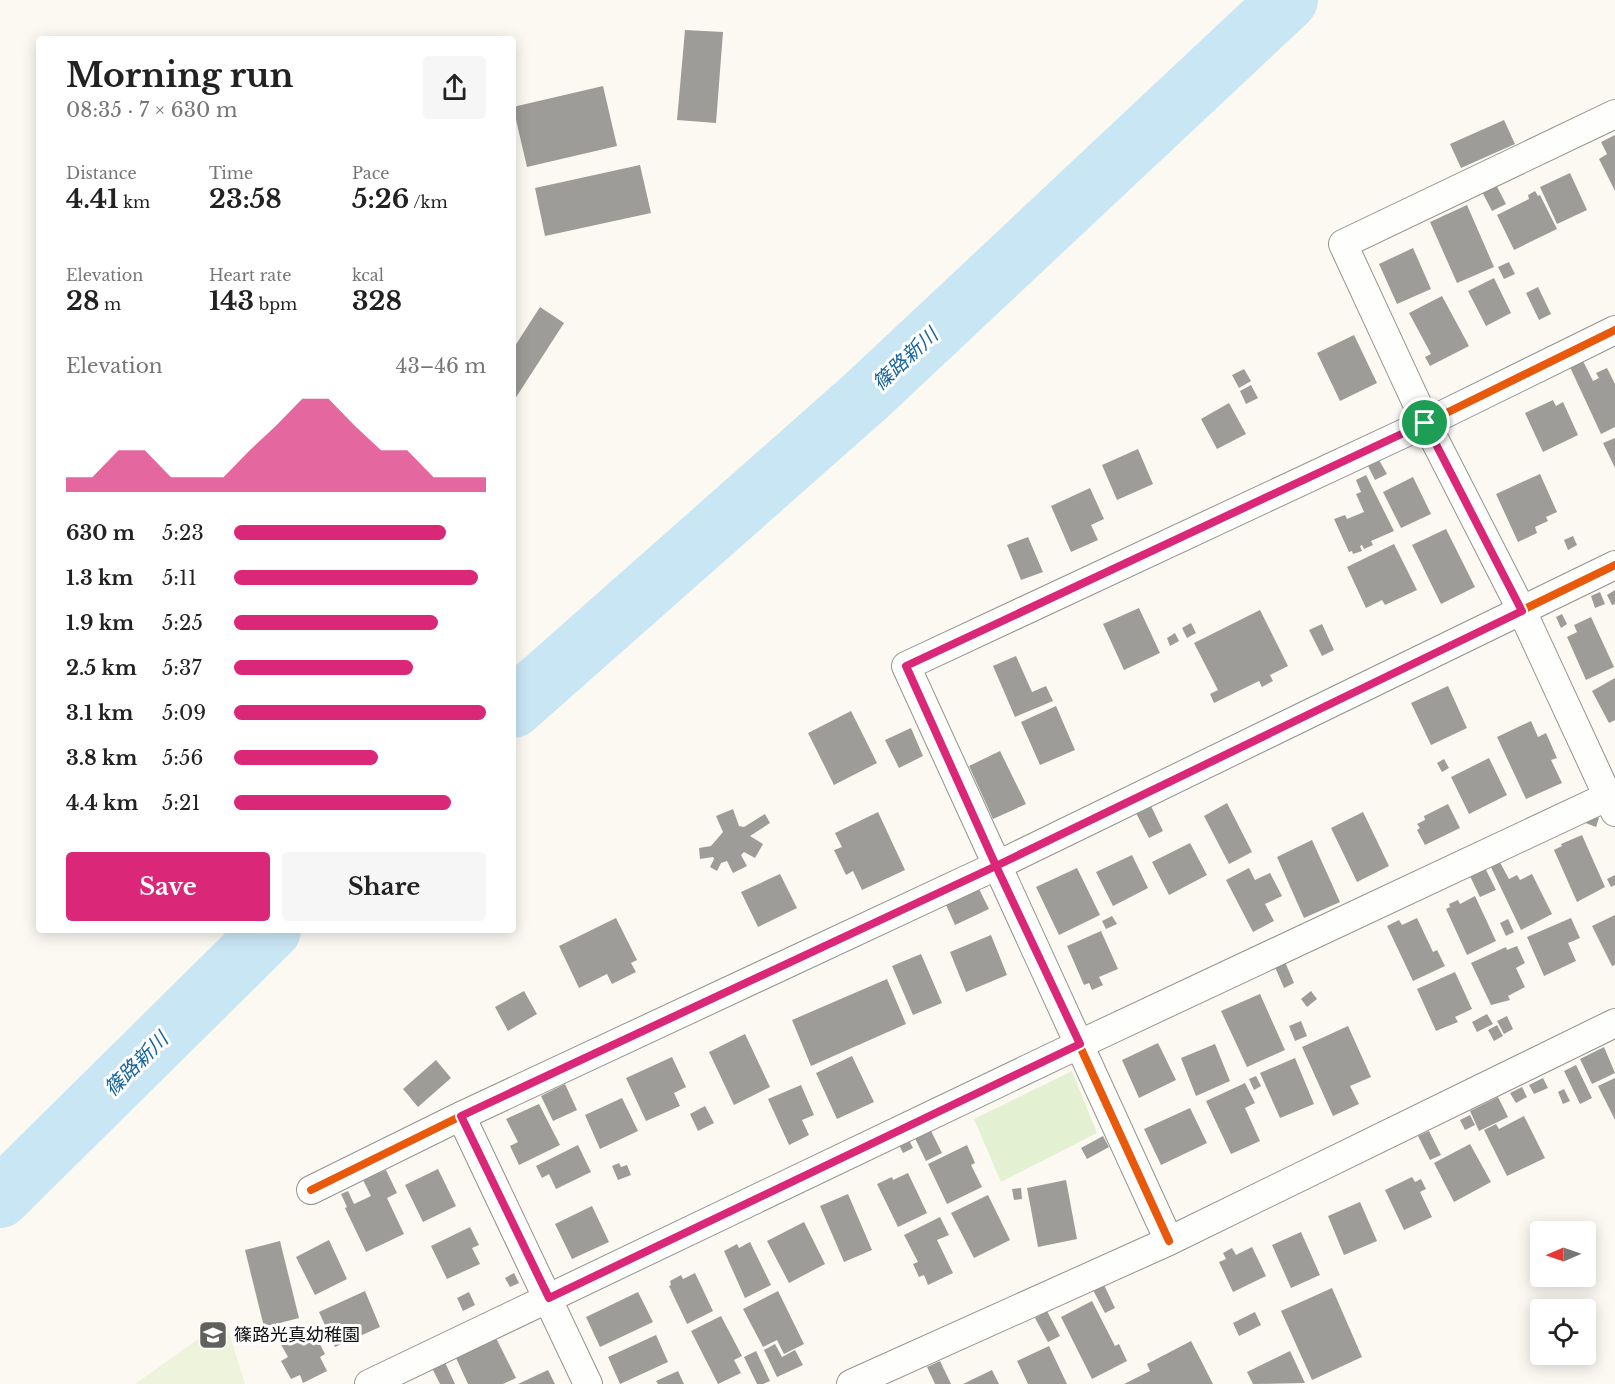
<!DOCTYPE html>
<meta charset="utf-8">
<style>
body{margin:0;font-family:"Libre Baskerville","Noto Sans JP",serif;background:#f6f6f6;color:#222;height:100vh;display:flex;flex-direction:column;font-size:22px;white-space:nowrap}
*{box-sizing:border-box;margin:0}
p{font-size:20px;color:#767676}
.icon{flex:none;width:33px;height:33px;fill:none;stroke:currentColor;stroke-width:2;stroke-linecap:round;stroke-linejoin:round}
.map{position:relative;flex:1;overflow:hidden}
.drawer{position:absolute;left:36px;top:36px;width:480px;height:897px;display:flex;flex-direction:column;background:#fff;border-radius:6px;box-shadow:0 3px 15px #0003}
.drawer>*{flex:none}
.needle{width:39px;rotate:268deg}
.fabs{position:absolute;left:1530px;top:1221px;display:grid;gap:12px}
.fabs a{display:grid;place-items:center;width:66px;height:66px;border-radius:6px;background:#fff;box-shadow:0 3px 15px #0003;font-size:30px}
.pin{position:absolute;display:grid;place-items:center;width:51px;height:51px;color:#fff;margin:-26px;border:3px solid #fff;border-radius:50%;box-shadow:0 2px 6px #0007}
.round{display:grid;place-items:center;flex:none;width:63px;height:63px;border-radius:6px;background:#f6f6f6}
.head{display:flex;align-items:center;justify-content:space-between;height:102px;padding:0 30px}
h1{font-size:33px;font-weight:800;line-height:45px}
.metrics{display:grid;grid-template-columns:repeat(3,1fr);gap:9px;height:102px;padding:6px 30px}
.metrics div{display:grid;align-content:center}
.metrics b{font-size:26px;font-weight:800}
.metrics small{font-size:16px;font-weight:400}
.metrics p{font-size:16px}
.chart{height:168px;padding:12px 30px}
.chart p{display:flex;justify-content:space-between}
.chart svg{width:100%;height:108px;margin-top:6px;fill:#db2777;opacity:.7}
.cta{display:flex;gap:12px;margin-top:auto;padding:12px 30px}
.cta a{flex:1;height:69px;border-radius:6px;background:#db2777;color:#fff;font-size:24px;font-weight:800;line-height:69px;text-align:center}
.cta a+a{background:#f6f6f6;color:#222}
ul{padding:0 30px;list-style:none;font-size:20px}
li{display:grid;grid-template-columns:96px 72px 1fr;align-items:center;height:45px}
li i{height:15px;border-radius:8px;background:#db2777}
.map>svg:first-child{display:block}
</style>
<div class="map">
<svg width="1615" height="1384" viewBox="0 0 1615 1384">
<rect width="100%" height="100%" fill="#fbf9f2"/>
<path fill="#e4f0d2" d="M1072,1071L1097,1133L1001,1182L974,1119Z"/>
<path fill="#eef4dc" d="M225,1320L245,1384H135Z"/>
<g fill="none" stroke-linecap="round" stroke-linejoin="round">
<path stroke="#c9e6f5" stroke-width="60" d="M513,708L866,396L1288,0
M0,1198L271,930"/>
</g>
<path fill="#9e9c98" d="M685,30L723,32L716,123L677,120Z
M603,86L617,146L527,167L513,107Z
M1504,120L1515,144L1461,168L1450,144Z
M1615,135V191L1599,159L1607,154L1601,142Z
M640,165L651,213L545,236L535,188Z
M1570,173L1587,210L1557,224L1540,187Z
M1492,177L1506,204L1492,211L1478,184Z
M1535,191L1538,196L1540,195L1557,229L1514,250L1497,215L1529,199L1528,195Z
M1467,205L1494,267L1457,283L1430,222Z
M1413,248L1431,289L1397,304L1379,264Z
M1509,262L1515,274L1504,279L1498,267Z
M1494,278L1511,313L1486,326L1468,291Z
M1538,287L1551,314L1539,320L1526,293Z
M1442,296L1469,346L1430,366L1425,357L1431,354L1409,313Z
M540,307L564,323L513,402V349Z
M1354,335L1377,383L1340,401L1317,353Z
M1582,359L1593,381L1599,378L1596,373L1607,368L1615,384V427L1601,434L1569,365Z
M1244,369L1251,381L1239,388L1232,375Z
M1251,385L1258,398L1246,404L1240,391Z
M1553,400L1556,406L1563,402L1578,435L1543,452L1525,413Z
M1229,403L1246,434L1217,449L1201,419Z
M1615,438V468L1603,443Z
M1138,449L1153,484L1117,500L1102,465Z
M1379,460L1387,474L1375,480L1368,466Z
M1540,474L1557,512L1546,517L1548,521L1535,527L1537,533L1518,542L1496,494Z
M1366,475L1394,531L1371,541L1373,545L1364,549L1362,545L1360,546L1362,551L1353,554L1352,551L1349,552L1334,519L1345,515L1347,519L1364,512L1356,494L1361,492L1356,480Z
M1413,477L1431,514L1401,528L1383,492Z
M1090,488L1104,519L1091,525L1098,540L1071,552L1051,506Z
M1446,529L1475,587L1441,604L1412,545Z
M1573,536L1577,545L1568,550L1564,540Z
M1028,537L1043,572L1021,580L1007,545Z
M1394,544L1417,590L1385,605L1382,600L1366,608L1347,567Z
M1615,590V604L1612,605L1607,595Z
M1600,592L1605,604L1595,608L1591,596Z
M1139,608L1160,653L1124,670L1103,624Z
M1260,610L1288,666L1270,675L1273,681L1262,687L1259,681L1214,703L1210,694L1218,690L1194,643Z
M1562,614L1567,624L1561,628L1556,617Z
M1591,617L1614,667L1586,680L1567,637L1577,632L1574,625Z
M1191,623L1196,633L1187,638L1182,628Z
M1322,624L1334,650L1322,656L1309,630Z
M1175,633L1179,641L1170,646L1167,638Z
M1016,656L1032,692L1046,686L1053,701L1015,717L993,666Z
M1615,678V720L1609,723L1592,691Z
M1448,686L1467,728L1431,745L1411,703Z
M1056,706L1075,750L1040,765L1021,722Z
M851,711L877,763L834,785L808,733Z
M1531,721L1538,737L1546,733L1557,758L1551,760L1562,783L1526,799L1497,737Z
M911,728L923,756L899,768L885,740Z
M1000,751L1026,804L993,819L969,766Z
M1489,758L1507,795L1469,814L1451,777Z
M1444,759L1449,768L1442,772L1437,763Z
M1227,803L1252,852L1229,864L1204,816Z
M1448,804L1460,828L1425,845L1417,830L1420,828L1417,824L1425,820L1424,816Z
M1151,806L1163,831L1149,838L1136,813Z
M733,809L739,826L744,827L765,814L770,823L750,836L763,844L755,858L744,852L741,855L747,866L733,873L727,861L721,863L717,871L710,867L714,859L713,857L700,859L699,848L711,846L723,832L716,816Z
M878,812L905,870L862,890L853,871L846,875L834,850L842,847L835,833Z
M1363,812L1389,866L1357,882L1331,828Z
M1587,813L1599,818L1596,827L1583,822Z
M1582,835L1605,887L1577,902L1554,850L1562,846L1561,844Z
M1312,840L1340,902L1304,918L1277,857Z
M1190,843L1207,875L1169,895L1152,862Z
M1132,855L1148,888L1113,906L1096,872Z
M1497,857L1509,879L1517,875L1520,880L1532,874L1552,914L1521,930L1488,861Z
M1483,864L1496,890L1480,897L1468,872Z
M1077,868L1100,915L1059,935L1036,887Z
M1249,868L1255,880L1270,873L1282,896L1265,904L1274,921L1253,932L1226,880Z
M780,874L797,908L758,927L741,892Z
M1615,875V885L1611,887L1607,879Z
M979,889L989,909L955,925L946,905Z
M1475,896L1496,941L1467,955L1446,909L1450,907L1449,904L1458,900L1460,904Z
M1615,915V965L1612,966L1592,926Z
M1112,916L1117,924L1106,929L1102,921Z
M616,918L637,960L631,963L636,972L612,984L607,974L579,988L559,946Z
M1417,918L1433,952L1437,950L1445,966L1413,981L1387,926L1399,920L1402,925Z
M1571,918L1580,938L1568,943L1576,961L1544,976L1527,937Z
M1508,919L1514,932L1506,936L1500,923Z
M1101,931L1118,969L1099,977L1103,985L1092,990L1089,983L1084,985L1067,946Z
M991,935L1007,975L966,992L950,952Z
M1517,946L1525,963L1516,968L1525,987L1508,996L1510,1000L1491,1005L1471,963L1506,947L1507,950Z
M921,954L942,1003L913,1015L892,966Z
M1285,962L1294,983L1284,988L1275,967Z
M1455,972L1472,1009L1455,1017L1458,1022L1436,1031L1417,989Z
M887,979L906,1024L811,1066L792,1020Z
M524,991L537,1014L508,1031L495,1007Z
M1311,991L1317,999L1307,1007L1301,999Z
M1260,994L1285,1050L1247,1067L1221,1011Z
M1487,1014L1493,1024L1477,1032L1472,1022Z
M1507,1016L1513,1029L1504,1034L1497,1021Z
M1301,1021L1307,1036L1295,1041L1289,1026Z
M1497,1025L1503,1036L1494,1041L1488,1030Z
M1348,1026L1371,1077L1350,1086L1359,1104L1333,1116L1302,1047Z
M745,1034L770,1087L734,1105L709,1052Z
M1158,1043L1176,1080L1139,1098L1122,1060Z
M1215,1044L1230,1081L1196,1096L1181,1058Z
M1604,1047L1615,1073L1592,1084L1580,1059Z
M852,1056L874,1102L837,1119L816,1073Z
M672,1057L686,1087L674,1093L680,1106L646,1121L626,1078Z
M1295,1058L1314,1104L1280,1118L1260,1073Z
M436,1060L451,1078L418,1107L403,1089Z
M1576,1065L1592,1098L1580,1104L1564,1071Z
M1256,1076L1261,1086L1254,1090L1249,1079Z
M1543,1078L1548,1088L1534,1094L1529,1085Z
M1615,1078V1120L1598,1086Z
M1245,1083L1255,1103L1245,1108L1260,1141L1231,1154L1206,1101Z
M565,1084L577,1110L553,1121L541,1096Z
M801,1085L814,1115L802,1120L809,1135L789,1145L768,1099Z
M1522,1087L1527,1097L1516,1103L1510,1093Z
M1564,1089L1570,1101L1563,1104L1558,1092Z
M1498,1097L1508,1117L1479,1131L1470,1111Z
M622,1098L638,1131L600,1149L585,1115Z
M539,1104L560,1145L519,1165L510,1146L518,1142L506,1119Z
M705,1106L714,1123L698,1131L690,1114Z
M1190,1108L1207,1143L1161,1165L1144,1129Z
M1470,1115L1475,1125L1465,1130L1460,1120Z
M1524,1116L1545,1158L1507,1176L1484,1130L1496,1124L1499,1129Z
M927,1123L942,1153L926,1161L911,1130Z
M1429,1131L1441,1155L1430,1160L1418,1136Z
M1103,1136L1109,1147L1087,1159L1081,1148Z
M908,1138L913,1148L903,1153L898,1143Z
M1470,1144L1491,1182L1454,1202L1434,1163Z
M578,1145L591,1172L556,1189L549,1174L542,1178L536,1166Z
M967,1145L975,1163L971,1165L982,1187L947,1204L928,1164Z
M619,1163L621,1167L627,1165L631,1175L618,1180L612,1166Z
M438,1169L456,1206L423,1222L405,1185Z
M386,1170L397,1193L387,1198L404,1234L366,1252L345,1208L347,1207L341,1194L348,1191L354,1204L371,1196L363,1180Z
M908,1173L927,1213L898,1227L877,1184L892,1177L893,1180Z
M1412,1177L1415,1182L1421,1179L1426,1189L1420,1192L1432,1217L1404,1230L1385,1190Z
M1066,1180L1077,1239L1038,1247L1027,1188Z
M1021,1188L1022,1199L1014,1200L1012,1189Z
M848,1194L872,1250L844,1262L820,1206Z
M988,1195L1010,1240L974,1258L951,1213Z
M1360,1202L1377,1241L1344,1255L1328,1216Z
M592,1206L609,1242L572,1259L555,1224Z
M940,1217L949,1235L937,1240L953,1273L928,1285L924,1275L919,1277L913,1264L918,1262L904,1235Z
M804,1222L825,1264L789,1283L767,1241Z
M470,1227L479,1245L472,1248L480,1264L447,1279L431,1246Z
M1301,1232L1320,1275L1291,1288L1272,1245Z
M329,1240L347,1279L315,1295L296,1257Z
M280,1241L299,1318L264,1327L245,1250Z
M750,1242L771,1285L745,1298L724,1251L737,1244L739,1248Z
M1252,1247L1266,1276L1233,1292L1219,1262L1226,1259L1223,1253L1232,1248L1236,1255Z
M514,1273L519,1283L510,1287L505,1278Z
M695,1273L713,1311L687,1324L669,1286L671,1285L670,1281L681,1275L683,1279Z
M1104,1285L1115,1308L1105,1313L1093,1290Z
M1332,1288L1362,1357L1312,1380L1281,1311Z
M365,1291L380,1327L335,1347L319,1312Z
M778,1291L804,1344L784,1354L777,1340L763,1347L743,1309Z
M469,1292L475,1305L463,1311L457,1298Z
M638,1292L653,1322L600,1347L586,1317Z
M1092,1301L1115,1346L1119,1344L1127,1361L1092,1379L1061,1317Z
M1047,1311L1060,1336L1048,1342L1035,1318Z
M1255,1312L1261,1325L1239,1336L1233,1323Z
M721,1316L742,1356L734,1360L741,1373L718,1384L691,1331Z
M310,1325L325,1354L320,1357L327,1371L303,1383L300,1375L291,1379L281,1361L288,1357L279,1341Z
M656,1335L668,1362L620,1384L608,1357Z
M496,1338L516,1378L503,1384H468L456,1358Z
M1191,1341L1213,1384H1124L1150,1371L1147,1364Z
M775,1344L782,1357L795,1350L803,1365L777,1377L764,1350Z
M1049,1346L1067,1384H1028L1017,1361Z
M756,1351L770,1381L763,1384H757L744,1357Z
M1290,1351L1305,1383L1253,1384L1247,1372Z
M443,1358L455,1384H440L430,1364Z
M940,1361L951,1384H935L927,1367Z
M548,1370L555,1384H518Z
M992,1370L999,1384H963Z
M678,1371L684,1384H658L656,1381Z"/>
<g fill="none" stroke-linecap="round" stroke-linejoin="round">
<g stroke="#949390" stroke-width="30">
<path id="street" d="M1615,812L1522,611L1426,423L1343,244L1615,114
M461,1116L588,1384
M311,1190L461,1116L996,866L1615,565
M1169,1241L906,666L1426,423L1615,330
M369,1384L1080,1044L1615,793
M851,1384L1169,1241L1615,1023"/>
</g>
<use href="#street" stroke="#fefefd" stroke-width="28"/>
<g stroke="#fff" stroke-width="11">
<path id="cycleway" d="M311,1190L461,1116L996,866L1615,565
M1169,1241L906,666L1426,423L1615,330"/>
</g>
<use href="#cycleway" stroke="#e8590c" stroke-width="8"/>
</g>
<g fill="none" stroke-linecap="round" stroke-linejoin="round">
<g stroke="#fff" stroke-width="12">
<path id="route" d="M1425,423L906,666L996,866L461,1116L549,1298L1080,1044L996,866L1522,611L1425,423"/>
</g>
<use href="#route" stroke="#db2777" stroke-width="8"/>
</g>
<defs>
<g id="school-square" transform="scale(1.5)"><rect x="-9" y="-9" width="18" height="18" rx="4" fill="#60605d" stroke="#fff"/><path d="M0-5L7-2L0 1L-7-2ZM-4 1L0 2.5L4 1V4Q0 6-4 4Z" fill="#fff"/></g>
</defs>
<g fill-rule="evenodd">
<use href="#school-square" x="213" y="1335"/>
</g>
<g text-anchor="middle" stroke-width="6" stroke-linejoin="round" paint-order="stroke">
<g font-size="18" fill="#0d0d0d" stroke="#fff" text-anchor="start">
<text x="234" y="1341">篠路光真幼稚園</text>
</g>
<g font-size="20" font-style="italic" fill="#17659e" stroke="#fff">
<text transform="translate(905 359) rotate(-43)" y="7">篠路新川</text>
<text transform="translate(136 1064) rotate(-45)" y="7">篠路新川</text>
</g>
</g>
</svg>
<div class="fabs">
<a><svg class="needle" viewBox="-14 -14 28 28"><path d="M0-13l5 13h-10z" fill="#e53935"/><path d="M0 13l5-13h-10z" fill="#767676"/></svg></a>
<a><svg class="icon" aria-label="locate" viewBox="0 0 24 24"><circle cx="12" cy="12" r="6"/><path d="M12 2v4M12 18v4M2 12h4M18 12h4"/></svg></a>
</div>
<div class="pin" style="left:1425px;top:423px;background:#1e9e55"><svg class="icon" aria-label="arrive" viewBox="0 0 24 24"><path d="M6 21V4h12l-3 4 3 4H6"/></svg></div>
<section class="drawer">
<div class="head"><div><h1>Morning run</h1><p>08:35 · 7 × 630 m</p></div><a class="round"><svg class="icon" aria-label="share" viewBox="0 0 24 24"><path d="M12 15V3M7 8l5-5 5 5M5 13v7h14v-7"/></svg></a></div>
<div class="metrics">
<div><p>Distance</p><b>4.41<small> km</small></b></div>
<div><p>Time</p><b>23:58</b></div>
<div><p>Pace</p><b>5:26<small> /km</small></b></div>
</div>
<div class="metrics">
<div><p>Elevation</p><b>28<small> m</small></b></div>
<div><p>Heart rate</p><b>143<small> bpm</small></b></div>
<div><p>kcal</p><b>328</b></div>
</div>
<div class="chart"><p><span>Elevation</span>43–46 m</p>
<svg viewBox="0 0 160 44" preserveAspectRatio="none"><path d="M0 44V38L10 38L20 27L30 27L40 38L50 38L60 38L70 27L80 17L90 6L100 6L110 17L120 27L130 27L140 38L150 38L160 38V44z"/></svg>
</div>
<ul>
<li><b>630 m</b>5:23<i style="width:84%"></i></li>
<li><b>1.3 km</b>5:11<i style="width:97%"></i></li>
<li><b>1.9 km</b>5:25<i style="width:81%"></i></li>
<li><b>2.5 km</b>5:37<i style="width:71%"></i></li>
<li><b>3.1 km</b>5:09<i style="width:100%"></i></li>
<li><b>3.8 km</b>5:56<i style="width:57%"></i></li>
<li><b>4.4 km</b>5:21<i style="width:86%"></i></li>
</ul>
<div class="cta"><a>Save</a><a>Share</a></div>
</section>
</div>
